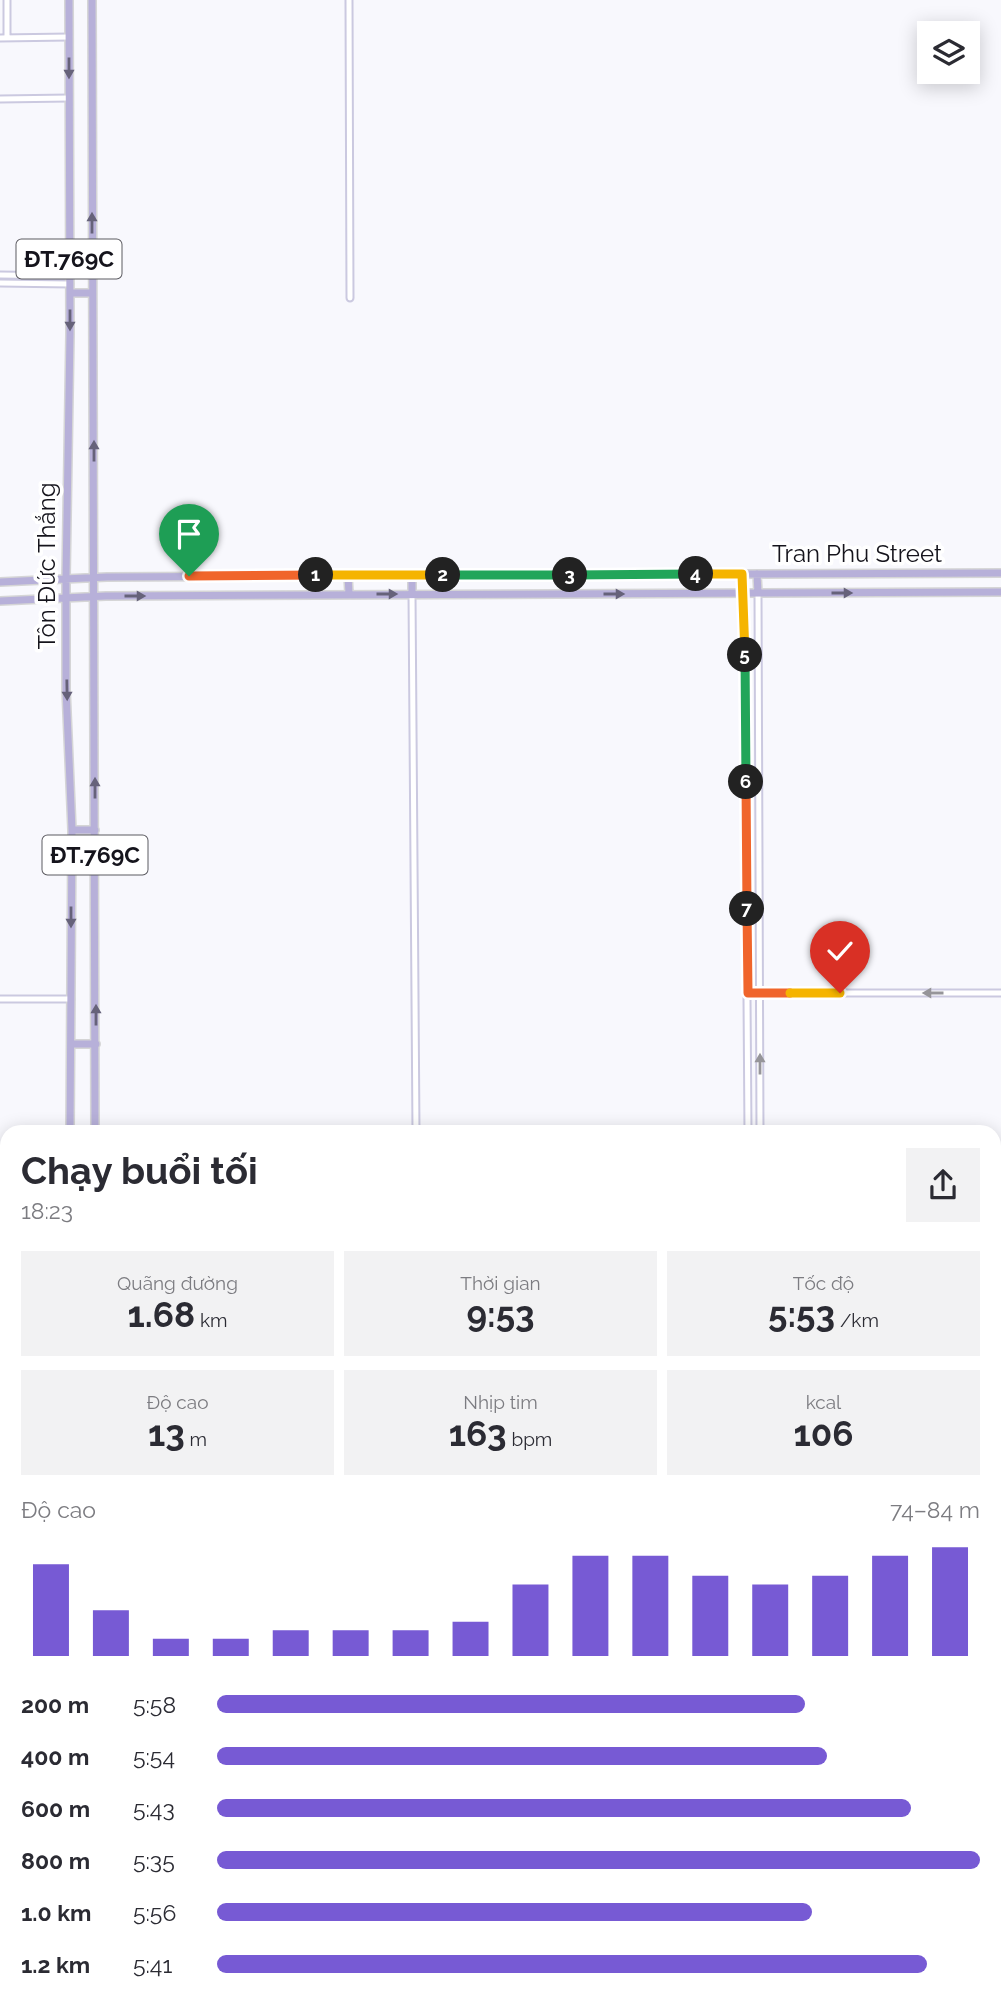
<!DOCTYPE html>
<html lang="vi">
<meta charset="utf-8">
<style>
body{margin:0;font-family:Raleway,sans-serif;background:#f2f2f3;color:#2b2b33;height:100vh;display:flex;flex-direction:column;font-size:26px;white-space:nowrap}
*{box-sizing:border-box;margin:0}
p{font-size:23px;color:#7c7c81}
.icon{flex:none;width:38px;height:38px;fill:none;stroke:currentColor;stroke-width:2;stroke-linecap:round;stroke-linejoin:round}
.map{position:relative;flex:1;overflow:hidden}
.panel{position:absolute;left:0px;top:1125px;width:1001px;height:884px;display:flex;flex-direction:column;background:#fff;border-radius:21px 21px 0 0;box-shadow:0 4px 18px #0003}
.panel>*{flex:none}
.tools{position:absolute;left:917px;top:21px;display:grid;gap:14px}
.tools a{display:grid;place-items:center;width:63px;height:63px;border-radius:0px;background:#fff;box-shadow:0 4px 18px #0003;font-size:35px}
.pin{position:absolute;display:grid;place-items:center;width:60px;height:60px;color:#fff;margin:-72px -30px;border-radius:50% 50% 50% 0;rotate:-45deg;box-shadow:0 0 7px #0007}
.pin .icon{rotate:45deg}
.km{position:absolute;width:35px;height:35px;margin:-18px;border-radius:50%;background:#222;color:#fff;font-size:19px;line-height:35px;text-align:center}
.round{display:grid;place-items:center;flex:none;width:74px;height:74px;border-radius:0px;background:#f2f2f3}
.overview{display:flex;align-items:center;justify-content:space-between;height:119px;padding:0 21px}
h1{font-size:38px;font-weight:700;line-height:52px}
.stats{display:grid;grid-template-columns:repeat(3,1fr);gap:10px;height:119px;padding:7px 21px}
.stats div{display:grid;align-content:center;border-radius:0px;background:#f2f2f3;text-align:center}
.stats b{font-size:35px;font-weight:700}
.stats small{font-size:19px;font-weight:400}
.stats p{font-size:19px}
.chart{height:196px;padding:14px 21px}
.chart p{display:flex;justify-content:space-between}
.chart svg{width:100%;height:126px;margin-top:7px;stroke:#775ad4;stroke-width:6}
ul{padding:0 21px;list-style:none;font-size:23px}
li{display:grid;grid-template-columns:112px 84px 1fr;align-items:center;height:52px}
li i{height:18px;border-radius:9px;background:#775ad4}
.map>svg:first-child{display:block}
</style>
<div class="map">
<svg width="1001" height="2008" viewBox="0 0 1001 2008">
<rect width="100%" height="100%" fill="#f8f8fd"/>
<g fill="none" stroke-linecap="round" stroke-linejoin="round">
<g stroke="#cbc9e0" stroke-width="9">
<path id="minor" d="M349,0L350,298
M0,38L69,37
M7,38V0
M0,99L69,98
M0,275L70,276
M0,283L70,284
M744,593L748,1132
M758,593L760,1132
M412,594L416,1132
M748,993H1001
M0,999H71
M994,1371H1001
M994,1381H1001
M0,1557L7,1556
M994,1790H1001
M348,2002V2008
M515,2002V2008
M759,2002L760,2008
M768,2002V2008"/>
</g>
<g stroke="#d5d5d6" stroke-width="10">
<path id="major" d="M69,0L70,334L66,578V689L72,830L70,1132
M92,0L95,1132
M70,293H92
M742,574L744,593
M757,574L758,593
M348,575L349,594
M412,575V594
M0,582L107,577L1001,573
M0,601L106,596L1001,592
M72,830H95
M72,1044H96
M72,2002V2008
M95,2002V2008"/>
</g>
<use href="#minor" stroke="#fff" stroke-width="5"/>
<use href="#major" stroke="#b7b0d9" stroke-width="7"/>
</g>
<defs><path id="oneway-solid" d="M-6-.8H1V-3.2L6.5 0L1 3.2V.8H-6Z" transform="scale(1.75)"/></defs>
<g fill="#66627a">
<use href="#oneway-solid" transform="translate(69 68) rotate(90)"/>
<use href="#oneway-solid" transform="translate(92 223) rotate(-90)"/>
<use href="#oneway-solid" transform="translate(70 320) rotate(90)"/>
<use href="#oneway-solid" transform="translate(94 451) rotate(-90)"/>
<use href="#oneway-solid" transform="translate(842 593)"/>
<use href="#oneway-solid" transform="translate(387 594)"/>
<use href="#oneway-solid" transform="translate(614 594)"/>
<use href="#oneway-solid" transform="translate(135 596)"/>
<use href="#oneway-solid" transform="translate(67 690) rotate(89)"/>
<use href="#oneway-solid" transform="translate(95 788) rotate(-90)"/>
<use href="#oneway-solid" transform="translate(71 917) rotate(90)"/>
<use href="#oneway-solid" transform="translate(96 1015) rotate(-90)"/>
</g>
<g fill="#969599">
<use href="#oneway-solid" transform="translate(933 993) rotate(180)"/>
<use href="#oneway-solid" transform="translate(760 1064) rotate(-90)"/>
</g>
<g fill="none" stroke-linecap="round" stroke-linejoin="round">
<g stroke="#fff" stroke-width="14">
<path id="split-1" d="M189,576L316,575"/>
</g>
<g stroke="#fff" stroke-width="14">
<path id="split-2" d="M316,575H443"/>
</g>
<g stroke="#fff" stroke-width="14">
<path id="split-3" d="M443,575H570"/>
</g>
<g stroke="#fff" stroke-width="14">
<path id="split-4" d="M570,575L696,574"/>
</g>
<g stroke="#fff" stroke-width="14">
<path id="split-5" d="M696,574H742L745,655"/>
</g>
<g stroke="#fff" stroke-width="14">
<path id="split-6" d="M745,655L746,782"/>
</g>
<g stroke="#fff" stroke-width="14">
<path id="split-7" d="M746,782L747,909"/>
</g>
<g stroke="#fff" stroke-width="14">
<path id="split-8" d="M747,909L748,993H790"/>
</g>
<g stroke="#fff" stroke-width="14">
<path id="split-9" d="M790,993H840"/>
</g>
<use href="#split-1" stroke="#f0652b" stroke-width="9"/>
<use href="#split-2" stroke="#f5b400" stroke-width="9"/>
<use href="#split-3" stroke="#22a559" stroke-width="9"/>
<use href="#split-4" stroke="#22a559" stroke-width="9"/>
<use href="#split-5" stroke="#f5b400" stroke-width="9"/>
<use href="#split-6" stroke="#22a559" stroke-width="9"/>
<use href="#split-7" stroke="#f0652b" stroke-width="9"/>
<use href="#split-8" stroke="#f0652b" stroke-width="9"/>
<use href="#split-9" stroke="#f5b400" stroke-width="9"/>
</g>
<g text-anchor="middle" stroke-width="7" stroke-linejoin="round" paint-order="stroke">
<g fill="#fff" stroke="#5b5a60" stroke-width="2">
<rect x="16.5" y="239.5" width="105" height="39" rx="5"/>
<rect x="42.5" y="835.5" width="105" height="39" rx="5"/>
</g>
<g font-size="23" font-weight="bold" fill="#15141c">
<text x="69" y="267">ĐT.769C</text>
<text x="95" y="863">ĐT.769C</text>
</g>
<g font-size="24" fill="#15141c" stroke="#fff">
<text x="857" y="562">Tran Phu Street</text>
<text transform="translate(47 566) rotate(-90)" y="8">Tôn Đức Thắng</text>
</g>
</g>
</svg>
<div class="tools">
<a><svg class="icon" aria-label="layers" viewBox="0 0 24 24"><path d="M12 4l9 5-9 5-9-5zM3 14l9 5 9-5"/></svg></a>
</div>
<div class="pin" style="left:189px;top:576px;background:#1e9e55"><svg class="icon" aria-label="arrive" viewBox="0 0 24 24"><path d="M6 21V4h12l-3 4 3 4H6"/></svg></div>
<div class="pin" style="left:840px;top:993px;background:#d93025"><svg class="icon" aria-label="check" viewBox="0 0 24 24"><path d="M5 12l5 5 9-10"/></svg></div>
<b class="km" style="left:316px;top:575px">1</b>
<b class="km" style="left:443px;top:575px">2</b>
<b class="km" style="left:570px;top:575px">3</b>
<b class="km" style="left:696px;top:574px">4</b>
<b class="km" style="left:745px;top:655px">5</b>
<b class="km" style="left:746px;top:782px">6</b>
<b class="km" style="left:747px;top:909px">7</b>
<section class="panel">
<div class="overview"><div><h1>Chạy buổi tối</h1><p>18:23</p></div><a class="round"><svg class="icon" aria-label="share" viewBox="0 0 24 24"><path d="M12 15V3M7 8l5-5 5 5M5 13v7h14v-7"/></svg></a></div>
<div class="stats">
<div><p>Quãng đường</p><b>1.68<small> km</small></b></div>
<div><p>Thời gian</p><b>9:53</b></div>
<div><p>Tốc độ</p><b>5:53<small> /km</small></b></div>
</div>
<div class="stats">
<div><p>Độ cao</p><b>13<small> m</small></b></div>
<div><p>Nhịp tim</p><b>163<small> bpm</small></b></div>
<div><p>kcal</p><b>106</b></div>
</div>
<div class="chart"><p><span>Độ cao</span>74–84 m</p>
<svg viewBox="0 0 160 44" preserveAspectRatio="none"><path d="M5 44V12M15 44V28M25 44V38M35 44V38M45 44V35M55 44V35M65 44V35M75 44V32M85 44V19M95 44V9M105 44V9M115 44V16M125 44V19M135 44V16M145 44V9M155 44V6"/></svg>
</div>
<ul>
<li><b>200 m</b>5:58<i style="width:77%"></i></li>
<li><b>400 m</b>5:54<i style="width:80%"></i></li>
<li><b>600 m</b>5:43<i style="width:91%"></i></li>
<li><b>800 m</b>5:35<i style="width:100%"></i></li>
<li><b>1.0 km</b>5:56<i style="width:78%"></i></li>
<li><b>1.2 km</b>5:41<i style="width:93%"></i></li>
</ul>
</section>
</div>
